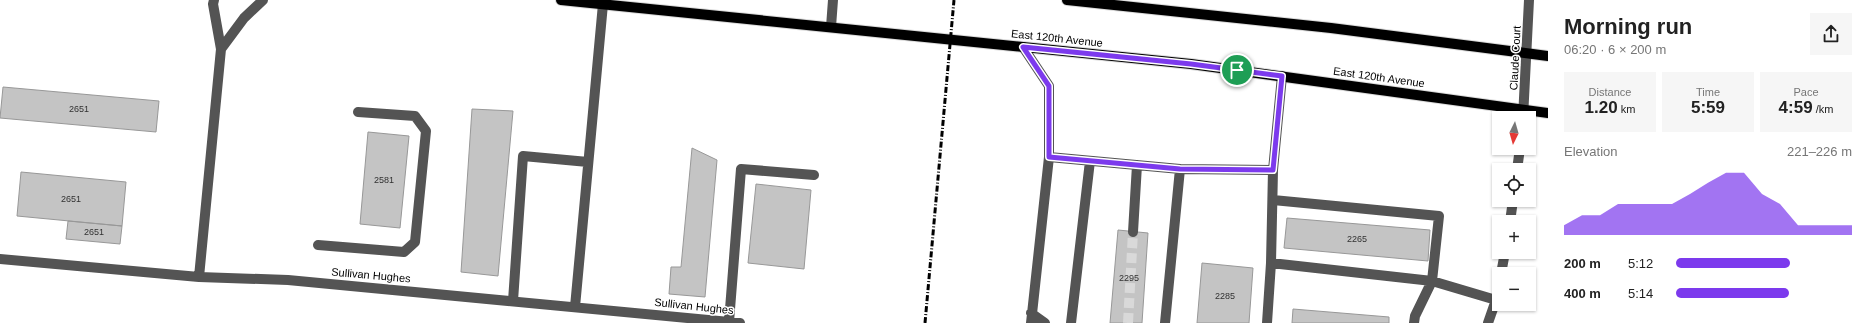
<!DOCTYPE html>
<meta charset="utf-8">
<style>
body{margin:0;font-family:Helvetica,sans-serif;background:#f6f6f6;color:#222;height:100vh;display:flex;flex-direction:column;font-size:15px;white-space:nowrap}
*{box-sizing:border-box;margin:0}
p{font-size:13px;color:#767676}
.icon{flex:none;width:22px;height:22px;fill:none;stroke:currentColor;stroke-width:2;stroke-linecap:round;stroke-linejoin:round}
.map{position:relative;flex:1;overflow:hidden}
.sheet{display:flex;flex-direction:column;background:#fff;width:320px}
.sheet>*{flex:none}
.needle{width:26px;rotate:185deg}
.controls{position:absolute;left:1492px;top:111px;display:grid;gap:8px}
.controls a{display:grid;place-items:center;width:44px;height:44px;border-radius:0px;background:#fff;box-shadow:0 1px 3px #0004;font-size:20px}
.pin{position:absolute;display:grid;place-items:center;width:34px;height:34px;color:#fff;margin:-17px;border:2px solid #fff;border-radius:50%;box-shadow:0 1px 4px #0007}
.round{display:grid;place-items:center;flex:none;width:42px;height:42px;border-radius:0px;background:#f6f6f6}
.headline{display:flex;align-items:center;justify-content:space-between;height:68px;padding:0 16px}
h1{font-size:22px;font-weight:700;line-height:30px}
.figures{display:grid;grid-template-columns:repeat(3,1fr);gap:6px;height:68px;padding:4px 16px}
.figures div{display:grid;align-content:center;border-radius:0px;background:#f6f6f6;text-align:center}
.figures b{font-size:17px;font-weight:700}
.figures small{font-size:11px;font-weight:400}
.figures p{font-size:11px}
.chart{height:112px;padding:8px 16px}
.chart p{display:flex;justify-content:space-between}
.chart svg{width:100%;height:72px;margin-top:4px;fill:#7c3aed;opacity:.7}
ul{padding:0 16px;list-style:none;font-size:13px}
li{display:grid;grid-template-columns:64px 48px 1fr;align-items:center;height:30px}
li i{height:10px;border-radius:5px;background:#7c3aed}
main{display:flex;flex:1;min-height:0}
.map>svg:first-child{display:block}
</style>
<main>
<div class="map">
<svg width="1548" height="323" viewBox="0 0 1548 323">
<rect width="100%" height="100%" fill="#fff"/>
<path fill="#c4c4c4" stroke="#989898" d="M3,87L159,101L156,132L0,118Z
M472,109L513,111L498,276L461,272Z
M368,132L409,136L400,228L360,224Z
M692,148L717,160L705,297L669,294L671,267H681Z
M21,172L126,182L122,226L17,216Z
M756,184L811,190L804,269L748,263Z
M1287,218L1430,230L1428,261L1284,248Z
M68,221L122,226L120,244L66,239Z
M1118,230L1148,233L1142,323H1110Z
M1202,263L1253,268L1249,323H1197Z
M1293,309L1389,317V323H1292Z"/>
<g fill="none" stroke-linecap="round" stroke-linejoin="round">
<path stroke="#d9d9d9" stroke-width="10" stroke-dasharray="10 5" stroke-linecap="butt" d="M1128,323L1133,232"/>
<g stroke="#dbdbdb" stroke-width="12">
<path id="major" d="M561,0L1191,64L1548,113
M1067,0L1331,28L1548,56"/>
</g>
<path stroke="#545454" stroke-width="10" d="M831,27L833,0
M1023,47L1049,86V157L1031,323
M221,49L244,18L263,0
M1523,118L1529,0
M1049,157L1180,169
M1273,170L1271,263L1432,281L1496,300
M1517,170L1520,148
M1273,200L1439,216L1432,281L1415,316L1414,323
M1510,222L1513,200
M1133,232L1137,165
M318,245L404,252L415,242L426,131L415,116L358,112
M0,259L199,277L288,280L740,323
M1501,274L1505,252
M199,277L221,49L213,4L214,0
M513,301L523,156L588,162
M575,307L603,4
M1031,313L1045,323
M729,322L741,169L814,175
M1071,323L1090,161
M1165,323L1180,169L1273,170L1282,76
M1267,323L1271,263
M1488,323L1496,300L1499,285"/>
<use href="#major" stroke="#000" stroke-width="10"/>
<path stroke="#000" stroke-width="3" stroke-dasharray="6 2 1 2" stroke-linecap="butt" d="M925,323L954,0"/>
</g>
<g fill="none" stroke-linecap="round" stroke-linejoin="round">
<g stroke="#fff" stroke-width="8">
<path id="route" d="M1023,47L1191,64L1282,76L1273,170L1180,169L1049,157V86Z"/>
</g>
<use href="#route" stroke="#7c3aed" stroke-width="5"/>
</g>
<g text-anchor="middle" stroke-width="3" stroke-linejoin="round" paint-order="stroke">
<g font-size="9" fill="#313131">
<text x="79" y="112">2651</text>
<text x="384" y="183">2581</text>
<text x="71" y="202">2651</text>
<text x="94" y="235">2651</text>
<text x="1357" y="242">2265</text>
<text x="1129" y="281">2295</text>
<text x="1225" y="299">2285</text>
</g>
<g font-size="11" fill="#000" stroke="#fff">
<text transform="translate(1057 38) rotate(6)" y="4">East 120th Avenue</text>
<text transform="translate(1515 58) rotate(-87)" y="4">Claude Court</text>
<text transform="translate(1379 77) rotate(8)" y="4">East 120th Avenue</text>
<text transform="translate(371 275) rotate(5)" y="4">Sullivan Hughes</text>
<text transform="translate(694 306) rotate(6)" y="4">Sullivan Hughes</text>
</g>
</g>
</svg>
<div class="controls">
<a><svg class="needle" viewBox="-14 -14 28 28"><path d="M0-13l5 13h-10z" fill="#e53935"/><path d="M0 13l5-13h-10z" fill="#767676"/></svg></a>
<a><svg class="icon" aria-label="locate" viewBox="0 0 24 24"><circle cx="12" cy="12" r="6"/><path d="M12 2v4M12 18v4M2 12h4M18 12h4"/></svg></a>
<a>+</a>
<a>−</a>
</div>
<div class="pin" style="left:1237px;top:70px;background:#1e9e55"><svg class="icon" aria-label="arrive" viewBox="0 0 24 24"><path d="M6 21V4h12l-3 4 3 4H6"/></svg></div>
</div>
<section class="sheet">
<div class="headline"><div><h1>Morning run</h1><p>06:20 · 6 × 200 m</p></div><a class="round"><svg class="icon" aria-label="share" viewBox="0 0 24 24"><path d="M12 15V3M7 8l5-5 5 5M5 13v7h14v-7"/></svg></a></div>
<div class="figures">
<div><p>Distance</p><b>1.20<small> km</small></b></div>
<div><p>Time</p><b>5:59</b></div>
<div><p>Pace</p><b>4:59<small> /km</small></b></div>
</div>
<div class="chart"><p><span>Elevation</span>221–226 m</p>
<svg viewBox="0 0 160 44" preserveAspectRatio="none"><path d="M0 44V38L10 32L20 32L30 25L40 25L50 25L60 25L70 19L80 12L90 6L100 6L110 19L120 25L130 38L140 38L150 38L160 38V44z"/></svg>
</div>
<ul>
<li><b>200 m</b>5:12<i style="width:65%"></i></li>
<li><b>400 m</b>5:14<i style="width:64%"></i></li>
</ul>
</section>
</main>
